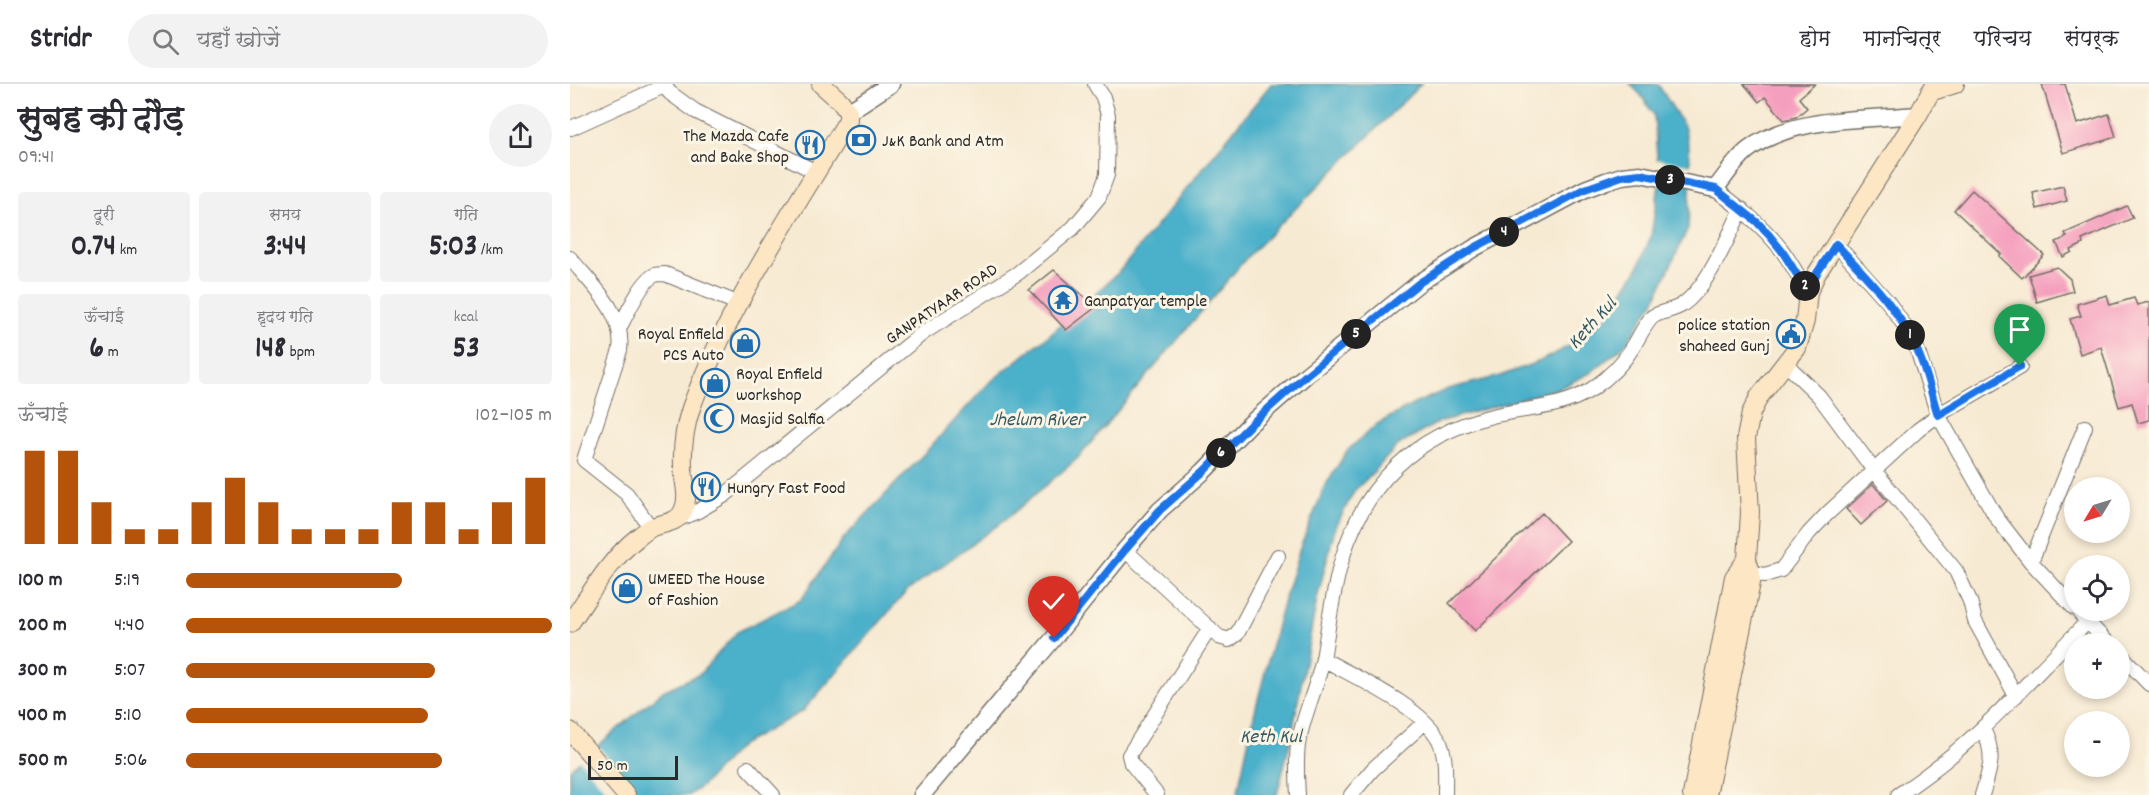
<!DOCTYPE html>
<html lang="hi">
<meta charset="utf-8">
<style>
body{margin:0;font-family:Dekko,"Playpen Sans Deva",sans-serif;background:#f2f2f3;color:#2b2b33;height:100vh;display:flex;flex-direction:column;font-size:22px;white-space:nowrap}
*{box-sizing:border-box;margin:0}
p{font-size:20px;color:#7c7c81}
.icon{flex:none;width:33px;height:33px;fill:none;stroke:currentColor;stroke-width:2;stroke-linecap:round;stroke-linejoin:round}
.map{position:relative;flex:1;overflow:hidden}
.side{display:flex;flex-direction:column;background:#fff;width:570px}
.side>*{flex:none}
.needle{width:39px;rotate:232deg}
.buttons{position:absolute;left:1494px;top:393px;display:grid;gap:12px}
.buttons a{display:grid;place-items:center;width:66px;height:66px;border-radius:50%;background:#fff;box-shadow:0 3px 9px #0003;font-size:30px}
.scale{position:absolute;left:18px;bottom:15px;width:90px;box-sizing:border-box;padding-left:6px;border:3px solid #2b2b2b;border-top:0;font-size:16px;line-height:21px;white-space:nowrap;color:#2b2b2b;-webkit-text-stroke:4px #fcf5e5;paint-order:stroke}
.pin{position:absolute;display:grid;place-items:center;width:51px;height:51px;color:#fff;margin:-62px -26px;border-radius:50% 50% 50% 0;rotate:-45deg;box-shadow:0 0 6px #0007}
.pin .icon{rotate:45deg}
.km{position:absolute;width:30px;height:30px;margin:-15px;border-radius:50%;background:#222;color:#fff;font-size:16px;line-height:30px;text-align:center}
.round{display:grid;place-items:center;flex:none;width:63px;height:63px;border-radius:32px;background:#f2f2f3}
.headline{display:flex;align-items:center;justify-content:space-between;height:102px;padding:0 18px}
h1{font-size:33px;font-weight:800;line-height:45px}
.metrics{display:grid;grid-template-columns:repeat(3,1fr);gap:9px;height:102px;padding:6px 18px}
.metrics div{display:grid;align-content:center;border-radius:6px;background:#f2f2f3;text-align:center}
.metrics b{font-size:30px;font-weight:800}
.metrics small{font-size:16px;font-weight:400}
.metrics p{font-size:16px}
.chart{height:168px;padding:12px 18px}
.chart p{display:flex;justify-content:space-between}
.chart svg{width:100%;height:108px;margin-top:6px;stroke:#b45309;stroke-width:6}
ul{padding:0 18px;list-style:none;font-size:20px}
li{display:grid;grid-template-columns:96px 72px 1fr;align-items:center;height:45px}
li i{height:15px;border-radius:8px;background:#b45309}
header{display:flex;align-items:center;gap:36px;box-sizing:border-box;height:84px;padding:0 30px;background:#fff;border-bottom:2px solid #e1e1e2}
header strong{font-size:28px}
nav{display:flex;gap:33px;margin-inline-start:auto;font-size:21px}
.search{width:420px;height:54px;background:#f2f2f3;display:flex;align-items:center;gap:15px;box-sizing:border-box;padding:0 21px;border-radius:33px;color:#7c7c81;font-size:22px}
main{display:flex;flex:1;min-height:0}
.map>svg:first-child{display:block}
</style>
<header>
<strong>Stridr</strong>
<div class="search"><svg class="icon" aria-label="search" viewBox="0 0 24 24"><circle cx="10" cy="10" r="6"/><path d="M15 15l6 6"/></svg>यहाँ खोजें</div>
<nav><a>होम</a><a>मानचित्र</a><a>परिचय</a><a>संपर्क</a></nav>
</header>
<main>
<section class="side">
<div class="headline"><div><h1>सुबह की दौड़</h1><p>09:41</p></div><a class="round"><svg class="icon" aria-label="share" viewBox="0 0 24 24"><path d="M12 15V3M7 8l5-5 5 5M5 13v7h14v-7"/></svg></a></div>
<div class="metrics">
<div><p>दूरी</p><b>0.74<small> km</small></b></div>
<div><p>समय</p><b>3:44</b></div>
<div><p>गति</p><b>5:03<small> /km</small></b></div>
</div>
<div class="metrics">
<div><p>ऊँचाई</p><b>6<small> m</small></b></div>
<div><p>हृदय गति</p><b>148<small> bpm</small></b></div>
<div><p>kcal</p><b>53</b></div>
</div>
<div class="chart"><p><span>ऊँचाई</span>102–105 m</p>
<svg viewBox="0 0 160 44" preserveAspectRatio="none"><path d="M5 44V6M15 44V6M25 44V27M35 44V38M45 44V38M55 44V27M65 44V17M75 44V27M85 44V38M95 44V38M105 44V38M115 44V27M125 44V27M135 44V38M145 44V27M155 44V17"/></svg>
</div>
<ul>
<li><b>100 m</b>5:19<i style="width:59%"></i></li>
<li><b>200 m</b>4:40<i style="width:100%"></i></li>
<li><b>300 m</b>5:07<i style="width:68%"></i></li>
<li><b>400 m</b>5:10<i style="width:66%"></i></li>
<li><b>500 m</b>5:06<i style="width:70%"></i></li>
</ul>
</section>
<div class="map">
<svg width="1579" height="711" viewBox="0 0 1579 711">
<rect width="100%" height="100%" fill="#fcf5e5"/>
<filter id="ink" filterUnits="userSpaceOnUse"><feTurbulence type="fractalNoise" baseFrequency=".0167" numOctaves="2"/><feDisplacementMap in="SourceGraphic" scale="12" xChannelSelector="R" yChannelSelector="G"/><feConvolveMatrix kernelMatrix="1 2 1 2 8 2 1 2 1" color-interpolation-filters="sRGB"/></filter>
<filter id="wash" filterUnits="userSpaceOnUse"><feTurbulence type="fractalNoise" baseFrequency=".008" numOctaves="4" result="noise"/><feDisplacementMap in="SourceGraphic" scale="24" xChannelSelector="R" yChannelSelector="G"/><feGaussianBlur stdDeviation="1.35" result="paint"/><feColorMatrix in="noise" values="0 0 0 0 0 0 0 0 0 0 0 0 0 0 0 0 0 1.4 0 .05"/><feComposite in="paint" operator="in"/></filter>
<g filter="url(#wash)">
<rect width="100%" height="100%" fill="#f7ead3"/>
<path fill="#4bb0ca" stroke="#3b6e7a" stroke-width="1.5" d="M701,0H851L678,172L508,374L435,436L336,508L233,627L171,661L132,702L119,711H0V685L93,607L130,590L167,548L231,516L274,454L351,373L419,299L478,252L548,189Z
M1060,0H1088L1114,42L1119,63L1121,93L1118,144L1084,218L1055,261L1020,289L990,304L869,338L827,362L803,389L785,406L765,444L747,515L721,655L707,711H667L684,631L711,526L730,464L755,402L777,367L807,340L846,319L878,305L930,292L970,277L1009,257L1037,232L1067,186L1081,152L1089,101L1084,31L1070,10Z"/>
<path fill="#f7ead3" d="M1085,75L1123,81L1124,93L1086,101Z
M26,660L69,711H40L8,674Z"/>
<g id="blocks">
<path fill="#f59fbe" d="M1174,0H1245L1229,14L1237,24L1226,33L1214,36L1195,13L1189,18Z
M1472,0H1495L1507,40L1539,30L1546,53L1493,69Z
M1493,102L1497,117L1467,125L1463,109Z
M1402,106L1474,171L1452,194L1429,172L1431,170L1384,126Z
M1557,122L1563,134L1512,156L1513,160L1501,166L1502,168L1493,173L1486,158L1497,153L1495,149Z
M1487,183L1500,195L1503,207L1467,218L1459,191Z
M484,186L526,223L496,246L459,206Z
M1537,211L1540,221L1564,214L1567,221L1579,218V336L1568,339L1562,319L1549,323L1531,263L1510,270L1500,235L1511,232L1507,220Z
M1303,400L1317,417L1291,441L1276,425Z
M972,429L998,457L905,547L879,519Z"/>
</g>
</g>
<g filter="url(#ink)">
<use href="#blocks" fill-opacity="0" stroke="#726e66" stroke-width="1.5"/>
<g fill="none" stroke-linecap="round" stroke-linejoin="round">
<g stroke="#726e66" stroke-width="16">
<path id="minor" d="M93,0L100,9L125,27L246,88
M1,44L94,2
M1145,105C1169,123 1192,141 1211,165C1221,178 1229,194 1238,208
M1266,160L1318,218L1336,244L1347,265L1368,331L1426,433L1461,478L1504,524
M0,174C21,200 55,229 50,266L14,376L57,410L81,444
M50,243C56,231 73,195 85,191C87,190 93,190 95,190L167,219
M1216,280L1249,312L1303,385L1386,487L1400,517L1405,537L1446,612
M106,436L128,427L155,411L353,249L448,189L503,144L529,113L537,91L538,31L533,13L525,0
M555,466L649,553L659,556L667,550L708,472
M1461,478L1515,343
M1181,489L1195,491L1211,486L1239,449L1257,430L1348,346L1368,331L1450,283
M1511,531L1539,560
M1550,570L1579,600
M753,575C786,594 851,622 869,656C877,672 875,694 875,711
M178,684L203,711
M587,711L561,679L559,671L640,544
M728,711C727,695 726,677 728,661C733,630 749,600 754,569C759,538 763,506 772,475C794,400 845,351 922,332C955,324 992,325 1022,305C1038,294 1052,281 1063,263C1069,253 1074,242 1082,233C1091,227 1103,227 1112,221C1139,202 1157,154 1172,125
M781,711L803,685L854,639
M1328,711C1402,663 1456,600 1517,538
M1412,711C1420,685 1426,671 1413,645"/>
</g>
<g stroke="#726e66" stroke-width="19">
<path id="tertiary" d="M278,28L321,0
M352,711L484,554L555,466L590,426L633,388L680,340L736,291L849,199L904,164L1015,105L1036,97L1052,92L1070,90L1145,105C1156,92 1165,76 1178,66C1222,32 1294,36 1348,31"/>
</g>
<g stroke="#726e66" stroke-width="20">
<path id="secondary" d="M1360,8L1385,0
M0,539C20,511 40,475 67,454C72,450 77,446 82,443C93,439 108,439 113,427C120,413 113,397 113,382C112,362 115,342 121,324C159,221 222,129 278,36V28L270,17L251,0
M0,647L56,711
M1122,711L1164,493L1177,475
M1137,711L1181,499V489L1177,475L1180,429L1176,354L1181,329L1189,313L1227,264L1235,237L1238,208L1247,189L1348,31L1365,0"/>
</g>
<use href="#minor" stroke="#fff" stroke-width="14"/>
<use href="#tertiary" stroke="#fff" stroke-width="16"/>
<use href="#secondary" stroke="#fce6c4" stroke-width="18"/>
</g>
</g>
<g fill="none" stroke-linecap="round" stroke-linejoin="round" filter="url(#ink)">
<g stroke="#fff" stroke-width="12">
<path id="route" d="M484,554L555,466L590,426L633,388L681,340L736,291L849,199L904,164L1015,105L1052,92L1070,90L1146,105L1187,138L1199,151L1212,167L1238,208L1247,189L1266,160C1296,192 1328,224 1346,264C1356,284 1361,309 1368,331L1450,282"/>
</g>
<use href="#route" stroke="#1a73e8" stroke-width="8"/>
</g>
<defs>
<g id="bank-ring" transform="scale(1.5)"><circle r="9.5" fill="#fcf5e5" stroke="#1f6fb2" stroke-width="1.5"/><path d="M-6-4H6V4H-6ZM0-2.3a2.3 2.3 0 1 0 0 4.6a2.3 2.3 0 1 0 0-4.6Z" fill="#1f6fb2"/></g>
<g id="restaurant-ring" transform="scale(1.5)"><circle r="9.5" fill="#fcf5e5" stroke="#1f6fb2" stroke-width="1.5"/><path d="M-5-6h1v4h1v-4h1v4h1v-4h1v5L-1.5 .5V6h-2V.5L-5-1ZM5-6V6H3V1.5H1.5Q1.5-4 5-6Z" fill="#1f6fb2"/></g>
<g id="temple-ring" transform="scale(1.5)"><circle r="9.5" fill="#fcf5e5" stroke="#1f6fb2" stroke-width="1.5"/><path d="M0-6L5-2H3V0L6.5 2.5H4V6H1.5V3h-3V6H-4V2.5H-6.5L-3 0V-2H-5Z" fill="#1f6fb2"/></g>
<g id="civic-ring" transform="scale(1.5)"><circle r="9.5" fill="#fcf5e5" stroke="#1f6fb2" stroke-width="1.5"/><path d="M-.6-6.5H3V-4.5H.6V-3L4-1V1h2V6H-6V1h2V-1L-.6-3ZM-1.2 2.5V6h2.4V2.5Z" fill="#1f6fb2"/></g>
<g id="shop-ring" transform="scale(1.5)"><circle r="9.5" fill="#fcf5e5" stroke="#1f6fb2" stroke-width="1.5"/><path d="M-5-2.5h2.3a2.7 3.5 0 0 1 5.4 0H5L5.5 6h-11ZM-1.5-2.5h3a1.5 2.3 0 0 0-3 0Z" fill="#1f6fb2"/></g>
<g id="mosque-ring" transform="scale(1.5)"><circle r="9.5" fill="#fcf5e5" stroke="#1f6fb2" stroke-width="1.5"/><path d="M3.5-4.9A6 6 0 1 0 3.5 4.9A5 5 0 1 1 3.5-4.9Z" fill="#1f6fb2"/></g>
</defs>
<g fill-rule="evenodd">
<use href="#bank-ring" x="291" y="56"/>
<use href="#restaurant-ring" x="240" y="61"/>
<use href="#temple-ring" x="493" y="216"/>
<use href="#civic-ring" x="1221" y="250"/>
<use href="#shop-ring" x="175" y="259"/>
<use href="#shop-ring" x="145" y="299"/>
<use href="#mosque-ring" x="149" y="334"/>
<use href="#restaurant-ring" x="136" y="403"/>
<use href="#shop-ring" x="57" y="504"/>
</g>
<g text-anchor="middle" stroke-width="6" stroke-linejoin="round" paint-order="stroke">
<g font-size="18" fill="#2b2b2b" stroke="#fcf5e5" text-anchor="start">
<text x="219" y="57" text-anchor="end">The Mazda Cafe<tspan x="219" dy="21">and Bake Shop</tspan></text>
<text x="312" y="62">J&amp;K Bank and Atm</text>
<text x="514" y="222">Ganpatyar temple</text>
<text x="1200" y="246" text-anchor="end">police station<tspan x="1200" dy="21">shaheed Gunj</tspan></text>
<text x="154" y="255" text-anchor="end">Royal Enfield<tspan x="154" dy="21">PCS Auto</tspan></text>
<text x="166" y="295">Royal Enfield<tspan x="166" dy="21">workshop</tspan></text>
<text x="170" y="340">Masjid Salfia</text>
<text x="157" y="409">Hungry Fast Food</text>
<text x="78" y="500">UMEED The House<tspan x="78" dy="21">of Fashion</tspan></text>
</g>
<g font-size="18" fill="#2b2b2b" stroke="#fcf5e5">
<text transform="translate(371 219) rotate(-34)" y="6">GANPATYAAR ROAD</text>
</g>
<g font-size="20" font-style="italic" fill="#365a63" stroke="#fcf5e5">
<text transform="translate(1021 238) rotate(-48)" y="7">Keth Kul</text>
<text x="467" y="341">Jhelum River</text>
<text x="701" y="658">Keth Kul</text>
</g>
</g>
</svg>
<div class="buttons">
<a><svg class="needle" viewBox="-14 -14 28 28"><path d="M0-13l5 13h-10z" fill="#e53935"/><path d="M0 13l5-13h-10z" fill="#7c7c81"/></svg></a>
<a><svg class="icon" aria-label="locate" viewBox="0 0 24 24"><circle cx="12" cy="12" r="6"/><path d="M12 2v4M12 18v4M2 12h4M18 12h4"/></svg></a>
<a>+</a>
<a>−</a>
</div>
<div class="scale">50 m</div>
<div class="pin" style="left:1450px;top:282px;background:#1e9e55"><svg class="icon" aria-label="arrive" viewBox="0 0 24 24"><path d="M6 21V4h12l-3 4 3 4H6"/></svg></div>
<div class="pin" style="left:484px;top:554px;background:#d93025"><svg class="icon" aria-label="check" viewBox="0 0 24 24"><path d="M5 12l5 5 9-10"/></svg></div>
<b class="km" style="left:1340px;top:251px">1</b>
<b class="km" style="left:1235px;top:202px">2</b>
<b class="km" style="left:1100px;top:96px">3</b>
<b class="km" style="left:934px;top:148px">4</b>
<b class="km" style="left:786px;top:250px">5</b>
<b class="km" style="left:651px;top:369px">6</b>
</div>
</main>
